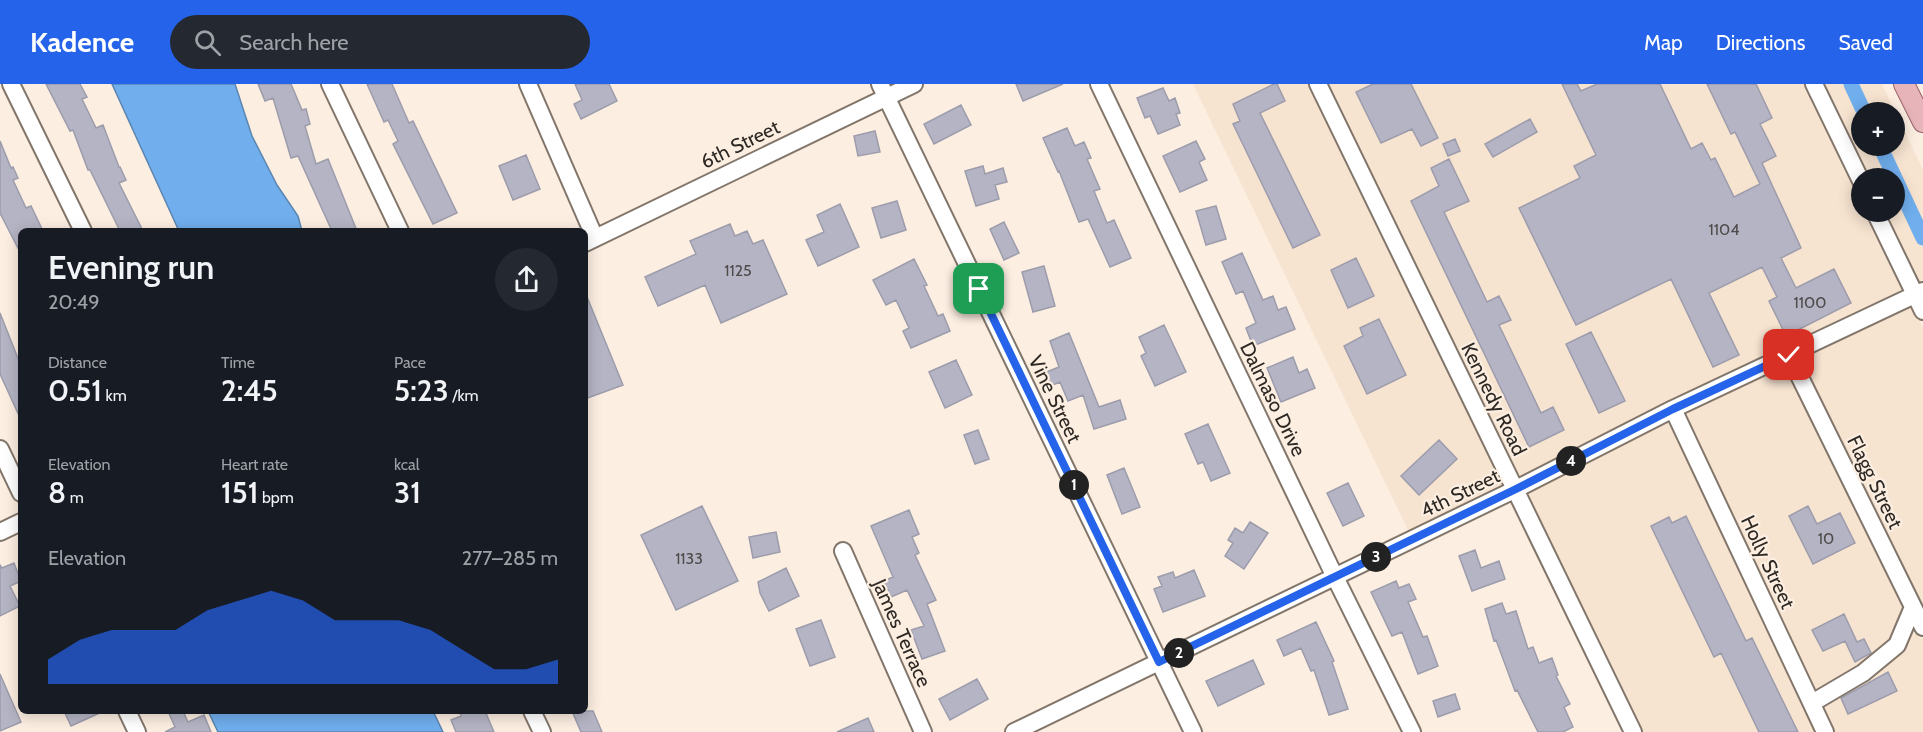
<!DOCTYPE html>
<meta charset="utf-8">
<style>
body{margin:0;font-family:Cabin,sans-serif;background:#242831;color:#f1f3f6;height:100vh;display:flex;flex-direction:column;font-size:22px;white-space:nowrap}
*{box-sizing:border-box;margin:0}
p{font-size:20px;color:#9ea1a6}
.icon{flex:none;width:33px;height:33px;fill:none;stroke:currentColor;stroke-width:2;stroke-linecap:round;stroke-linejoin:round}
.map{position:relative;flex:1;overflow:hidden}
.panel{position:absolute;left:18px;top:144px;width:570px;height:486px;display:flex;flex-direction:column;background:#171b24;border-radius:9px;box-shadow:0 3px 15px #0003}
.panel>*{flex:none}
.buttons{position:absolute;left:1851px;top:18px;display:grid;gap:12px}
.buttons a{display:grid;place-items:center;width:54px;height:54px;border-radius:50%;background:#171b24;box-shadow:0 3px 15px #0003;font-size:30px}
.pin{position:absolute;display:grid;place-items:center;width:51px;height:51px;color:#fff;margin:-26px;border-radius:12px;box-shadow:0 3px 9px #0006}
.km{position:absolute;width:30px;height:30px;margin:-15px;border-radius:50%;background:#222;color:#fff;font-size:16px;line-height:30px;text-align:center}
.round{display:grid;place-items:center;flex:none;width:63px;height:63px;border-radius:32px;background:#242831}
.summary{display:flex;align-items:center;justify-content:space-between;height:102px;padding:0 30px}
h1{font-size:33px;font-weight:600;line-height:45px}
.figures{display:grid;grid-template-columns:repeat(3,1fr);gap:9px;height:102px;padding:6px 30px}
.figures div{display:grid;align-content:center}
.figures b{font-size:30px;font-weight:600}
.figures small{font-size:16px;font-weight:400}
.figures p{font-size:16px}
.chart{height:168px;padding:12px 30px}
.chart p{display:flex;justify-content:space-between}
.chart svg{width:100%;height:108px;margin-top:6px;fill:#2563eb;opacity:.7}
header{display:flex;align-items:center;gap:36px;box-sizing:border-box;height:84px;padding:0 30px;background:#2563eb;color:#fff}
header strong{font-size:28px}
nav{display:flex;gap:33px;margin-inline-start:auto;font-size:21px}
.search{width:420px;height:54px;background:#242831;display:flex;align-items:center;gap:15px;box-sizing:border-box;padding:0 21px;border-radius:33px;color:#9ea1a6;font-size:22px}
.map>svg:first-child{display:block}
</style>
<header>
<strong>Kadence</strong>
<div class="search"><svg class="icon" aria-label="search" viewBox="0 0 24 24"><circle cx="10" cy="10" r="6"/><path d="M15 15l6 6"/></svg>Search here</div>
<nav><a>Map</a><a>Directions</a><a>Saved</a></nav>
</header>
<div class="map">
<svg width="1923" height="648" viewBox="0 0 1923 648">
<rect width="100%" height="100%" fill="#fceee1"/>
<path fill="#f6e3d0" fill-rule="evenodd" d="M1193,0H1310L1504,402L1409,448Z
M1327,0H1806L1861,117L1862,128H1867L1904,206L1676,314L1518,395Z
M1822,0H1882L1923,86V197L1918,200L1883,128H1894V94H1868ZM1862,28H1894V62H1862Z
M1912,221L1923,244V526L1799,275Z
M1786,281L1920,555L1923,554V648H1834L1684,329Z
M1670,336L1817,648H1642L1525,410Z"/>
<path fill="#70aeed" stroke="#5c86b0" stroke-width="1.5" d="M112,0H235L252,52L277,101L298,132L302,147H179Z
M208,627H433L443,648H218Z"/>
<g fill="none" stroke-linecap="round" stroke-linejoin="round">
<path stroke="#70aeed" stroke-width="15" d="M1851,0L1864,28
M1880,62L1923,154"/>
</g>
<path fill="#b4b4c4" stroke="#9c9cac" stroke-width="1.5" d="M46,0H80L87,13L82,15L96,44L103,41L119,83H120L126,96L119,99L143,147H120L90,86H88L73,46L70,47Z
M258,0H291L302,26L306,25L310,40L305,42L316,80L328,75L357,147H332L298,72L291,74L273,14L265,17Z
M367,0H392L409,39L413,37L457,129L433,140L393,60L398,57L388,36L384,38Z
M575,0H609L617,17L581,35L574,20L582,16Z
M1016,0H1063L1023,17Z
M1274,0H1277L1285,17L1260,29L1320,151L1293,164L1233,40L1240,37L1233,20Z
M1373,0H1411L1438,54L1421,62L1412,45L1381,59L1356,8Z
M1562,0H1577L1581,7L1597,0H1660L1691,65L1702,59L1711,76L1715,74L1734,113L1760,100L1735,48L1731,50L1707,0H1756L1772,34L1760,40L1776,72L1762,79L1801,164L1781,174L1796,204L1834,185L1851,219L1786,252L1769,217L1777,213L1762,183L1709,209L1739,271L1713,283L1671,195L1576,241L1519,124L1580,94L1574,82L1596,71Z
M1163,4L1169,17L1175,14L1180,29L1176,30L1180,41L1158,50L1150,32L1145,34L1137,14Z
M961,21L971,41L934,60L924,40Z
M1530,35L1537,48L1493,73L1485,60Z
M1067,44L1075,62L1084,58L1091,74L1087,75L1100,105L1094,107L1107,139L1114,136L1131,174L1110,183L1088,135L1079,138L1059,87L1058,88L1043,54Z
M875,47L880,68L858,72L854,52Z
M1455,55L1460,67L1448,72L1443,60Z
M0,57L11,84L13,83L18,94L13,96L26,124L31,122L43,147H21V170L0,129Z
M1196,57L1205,75L1199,78L1207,96L1180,108L1163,72Z
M526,71L540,105L513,116L499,82Z
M1449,75L1469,117L1444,128L1487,218L1499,212L1511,236L1499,241L1541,329L1553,323L1564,346L1529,363L1411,117L1439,102L1431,84Z
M983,82L985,90L1003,84L1007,98L995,101L999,115L976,122L965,87Z
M897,117L906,146L881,154L872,124Z
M840,120L859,163L818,182L806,156L824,148L817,131Z
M1216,122L1226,155L1206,161L1196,127Z
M1004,138L1019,169L1004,176L990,145Z
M730,140L735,152L747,147L753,160L763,156L787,210L721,239L705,201L658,222L645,193L696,170L690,157Z
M1242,169L1263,216L1273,212L1278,226L1286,223L1295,245L1253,262L1246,244L1256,239L1243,207L1236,210L1222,178Z
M1356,174L1374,212L1348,224L1331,186Z
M914,175L927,201L924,202L938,232L943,230L950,247L911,264L903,247L909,244L896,216L886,221L873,196Z
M1044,182L1055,222L1033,228L1022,188Z
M585,208L623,301L585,315Z
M0,229L21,282V336L0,290Z
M1379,235L1406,291L1367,310L1344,262L1363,252L1360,244Z
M1164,241L1186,288L1155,302L1141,272L1146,269L1139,253Z
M1591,248L1625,317L1599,329L1566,260Z
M1069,249L1099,323L1120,316L1126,335L1094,345L1083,311L1068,317L1060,298L1050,302L1044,289L1059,283L1050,257Z
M1293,273L1299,289L1307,285L1315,304L1281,318L1267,284Z
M956,276L972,311L945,324L929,288Z
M1208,340L1230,389L1211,397L1203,378L1198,380L1185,350Z
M978,346L989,375L975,380L964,351Z
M1439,356L1457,375L1419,411L1401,392Z
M1124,384L1140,423L1122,430L1107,391Z
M1348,399L1364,432L1343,442L1327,409Z
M702,422L738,497L676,526L641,451Z
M1808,422L1817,440L1840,429L1855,459L1813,480L1789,432Z
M909,426L919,450L912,453L919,469L915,471L936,516L927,520L945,567L922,575L911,546L924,542L907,506L891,513L884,497L893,493L871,442Z
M1686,432L1746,557L1752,554L1798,648H1759L1721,569L1714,573L1651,442L1669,433L1672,439Z
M1250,438L1268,449L1244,485L1225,472L1233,459L1228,456L1235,444L1243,449Z
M776,448L780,468L753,474L749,453Z
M1475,466L1481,484L1499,477L1505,495L1472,507L1459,472Z
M14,479L21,497L10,502L20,522L0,532V481L2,484Z
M786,484L799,512L769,527L760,509L758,498Z
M1194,486L1205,512L1163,528L1154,505L1162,502L1158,493L1173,488L1175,494Z
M1396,497L1399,504L1409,500L1416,515L1408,518L1423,553L1427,552L1438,582L1418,590L1402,548L1392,552L1371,508Z
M1502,519L1506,530L1516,527L1528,565L1533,563L1539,579L1552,574L1558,591L1556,592L1570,620L1564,623L1573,643L1563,648H1538L1517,606L1515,607L1496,556L1494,557L1485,525Z
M1844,530L1857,558L1864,555L1871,569L1855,578L1845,557L1823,567L1812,546Z
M821,536L835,573L810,582L796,545Z
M1316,538L1334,577L1332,578L1348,625L1329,631L1314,586L1311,587L1301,564L1284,572L1277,556Z
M1253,576L1264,600L1218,622L1206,597Z
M1888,588L1897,607L1848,630L1841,614Z
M0,590L21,638L0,647Z
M977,595L988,615L950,636L939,615Z
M1455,610L1460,625L1438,633L1433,617Z
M64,627H104L71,642Z
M168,627H183L188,638L204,631L211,648H165L175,643Z
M459,627H485L494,648H456L451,636L461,632Z
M572,627H593L602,648H581Z
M868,634L874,648H837Z"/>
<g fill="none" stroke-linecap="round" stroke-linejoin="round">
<g stroke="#82766b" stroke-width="20">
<path id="minor" d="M11,0L83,147
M330,0L400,147
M528,0L595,154
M880,0L1193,648
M1099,0L1335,493L1412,648
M1318,0L1633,648
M1814,0L1862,99
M1875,128L1923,227
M585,159L914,0
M1789,271L1923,543
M1673,325L1825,648
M0,365L21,409
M0,448L21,438
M843,467L923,648
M1812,619L1863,589L1897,561L1913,523
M127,627L137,648
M532,627L542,648
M1014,648L1514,406L1673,325L1923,207"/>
</g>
<g stroke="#9a6266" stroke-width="22">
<path id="major" d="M1904,0L1923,38"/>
</g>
<use href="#minor" stroke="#fff" stroke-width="16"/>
<use href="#major" stroke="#e6b4b9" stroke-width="20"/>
</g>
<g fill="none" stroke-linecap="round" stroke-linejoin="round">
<g stroke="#fff" stroke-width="12">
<path id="route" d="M979,205L1159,578L1514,406L1673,325L1789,271"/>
</g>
<use href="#route" stroke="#2563eb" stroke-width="8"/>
</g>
<g text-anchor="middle" stroke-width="4.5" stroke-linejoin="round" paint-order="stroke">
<g font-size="16" fill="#4f4b4b">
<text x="1724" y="151">1104</text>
<text x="738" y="192">1125</text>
<text x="1810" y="224">1100</text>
<text x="1826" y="460">10</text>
<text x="689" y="480">1133</text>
</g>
<g font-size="20" fill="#2d2823" stroke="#fceee1">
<text transform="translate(740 60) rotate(-26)" y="7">6th Street</text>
<text transform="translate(1055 315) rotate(64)" y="7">Vine Street</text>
<text transform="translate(1273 315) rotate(64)" y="7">Dalmaso Drive</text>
<text transform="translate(1494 315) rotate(64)" y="7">Kennedy Road</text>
<text transform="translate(1875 398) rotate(64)" y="7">Flagg Street</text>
<text transform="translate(1460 409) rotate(-26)" y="7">4th Street</text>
<text transform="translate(1768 478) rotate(65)" y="7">Holly Street</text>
<text transform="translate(902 549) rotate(66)" y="7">James Terrace</text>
</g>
</g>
</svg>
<div class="buttons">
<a>+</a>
<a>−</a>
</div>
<div class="pin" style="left:979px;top:205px;background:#1e9e55"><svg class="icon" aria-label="arrive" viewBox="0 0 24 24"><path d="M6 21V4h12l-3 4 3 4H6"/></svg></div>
<div class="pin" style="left:1789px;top:271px;background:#d93025"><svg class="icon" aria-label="check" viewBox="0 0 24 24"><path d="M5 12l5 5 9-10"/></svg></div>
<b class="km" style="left:1074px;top:401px">1</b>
<b class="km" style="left:1179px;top:569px">2</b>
<b class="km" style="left:1376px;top:473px">3</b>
<b class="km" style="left:1571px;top:377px">4</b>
<section class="panel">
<div class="summary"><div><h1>Evening run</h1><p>20:49</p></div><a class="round"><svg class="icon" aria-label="share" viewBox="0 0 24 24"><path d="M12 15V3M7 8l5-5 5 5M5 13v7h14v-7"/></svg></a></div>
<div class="figures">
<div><p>Distance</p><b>0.51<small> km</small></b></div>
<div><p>Time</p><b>2:45</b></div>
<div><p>Pace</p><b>5:23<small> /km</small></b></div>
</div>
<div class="figures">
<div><p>Elevation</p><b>8<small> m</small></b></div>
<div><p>Heart rate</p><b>151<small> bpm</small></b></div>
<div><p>kcal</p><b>31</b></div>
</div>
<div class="chart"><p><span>Elevation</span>277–285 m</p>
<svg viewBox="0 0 160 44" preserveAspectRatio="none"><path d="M0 44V34L10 26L20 22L30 22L40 22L50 14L60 10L70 6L80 10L90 18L100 18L110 18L120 22L130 30L140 38L150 38L160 34V44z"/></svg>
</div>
</section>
</div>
